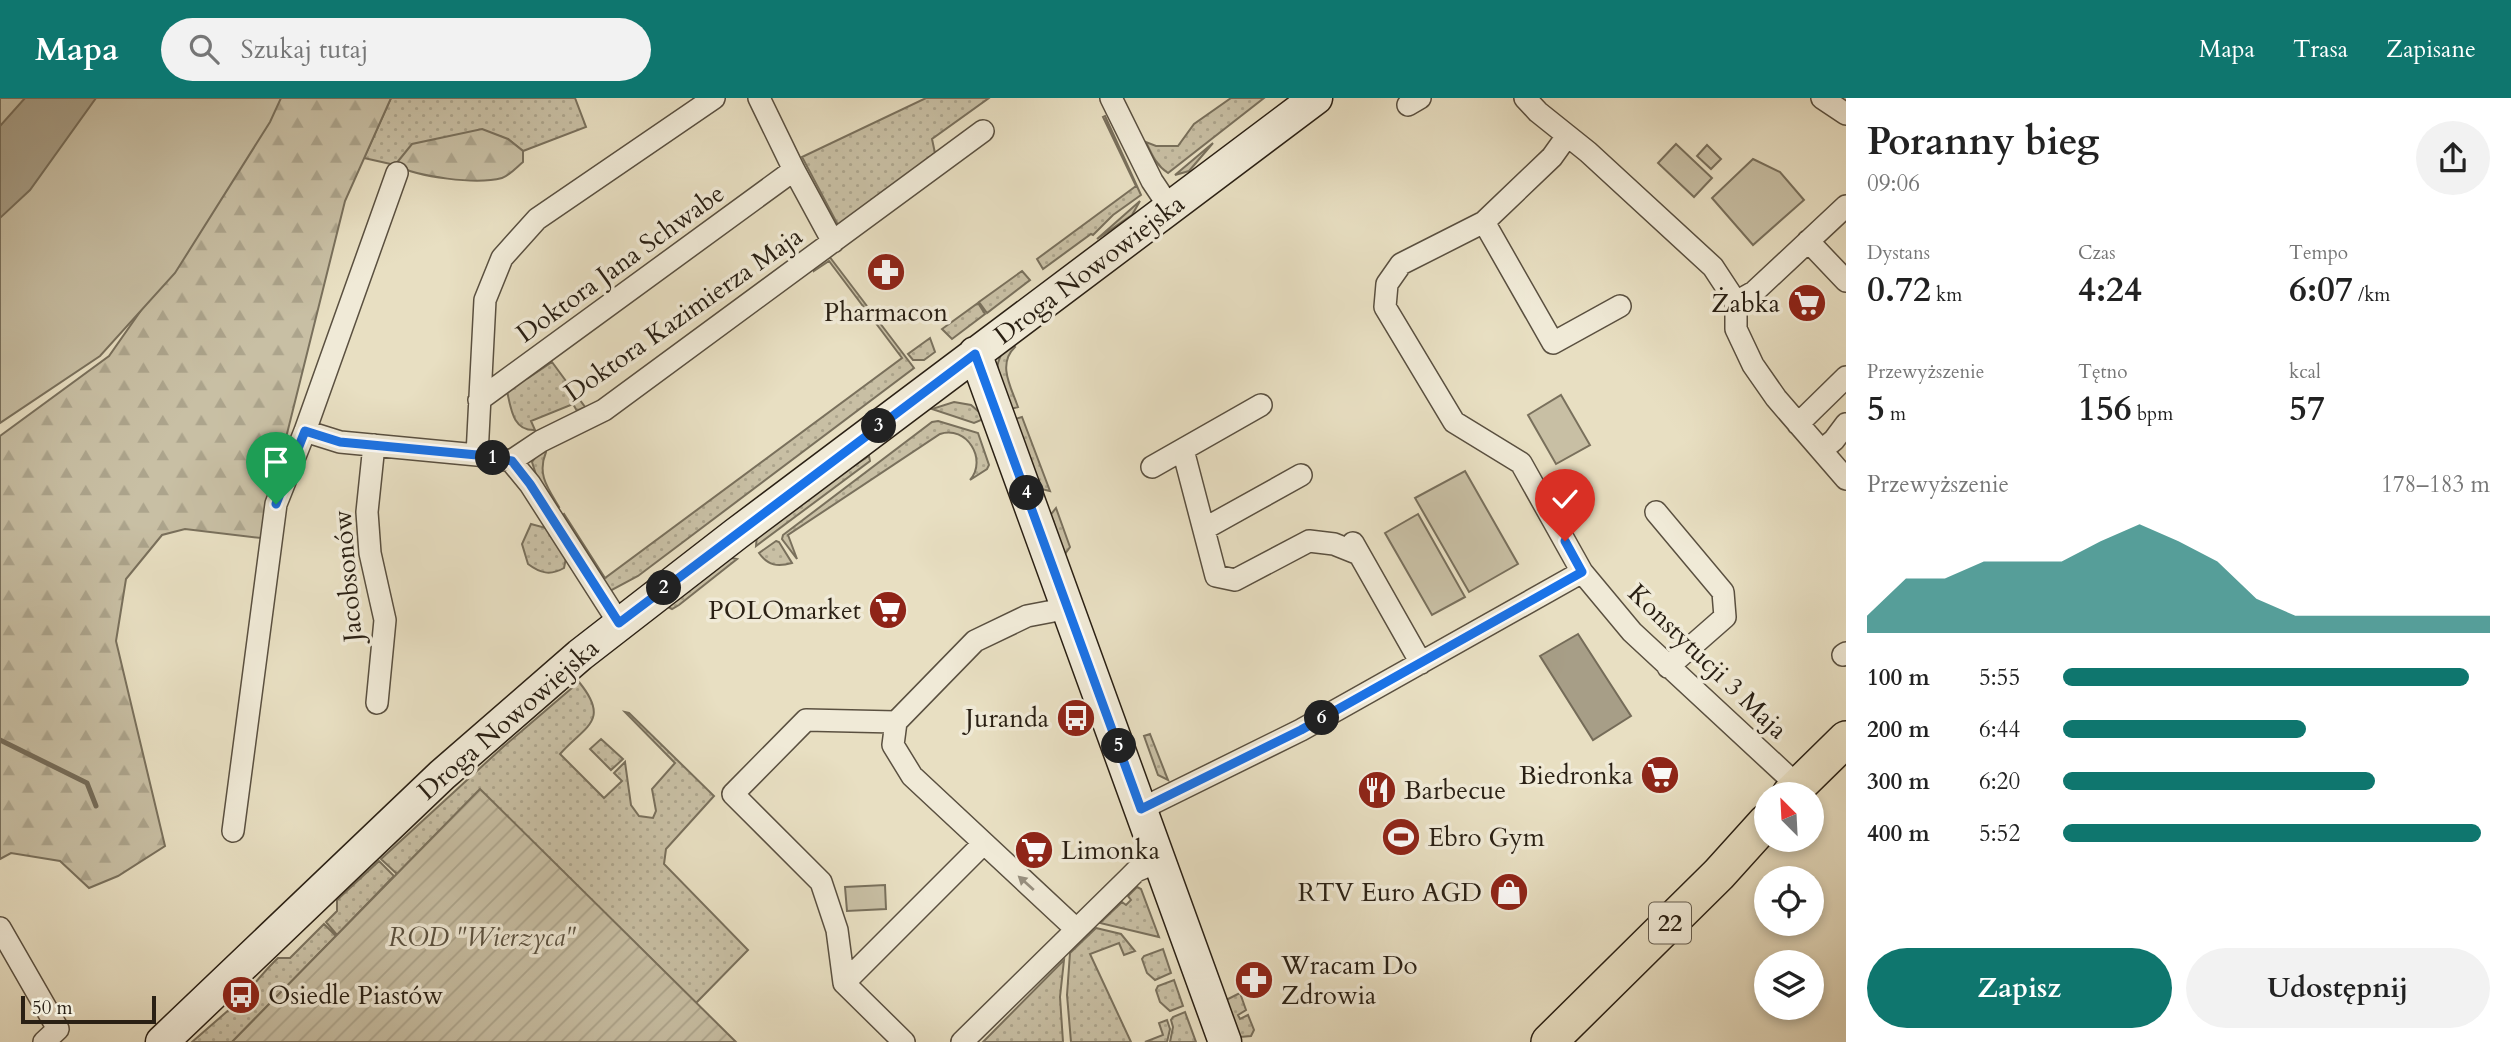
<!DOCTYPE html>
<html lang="pl">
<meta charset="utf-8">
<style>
body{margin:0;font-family:Cardo,serif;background:#f2f2f2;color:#222;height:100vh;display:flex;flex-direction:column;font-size:26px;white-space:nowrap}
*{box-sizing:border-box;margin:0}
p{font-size:23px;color:#767676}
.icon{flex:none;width:38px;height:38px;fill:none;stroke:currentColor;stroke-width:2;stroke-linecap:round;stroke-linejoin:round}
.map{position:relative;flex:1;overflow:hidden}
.drawer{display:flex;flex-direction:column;background:#fff;width:665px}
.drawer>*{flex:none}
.needle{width:46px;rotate:336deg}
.buttons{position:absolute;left:1754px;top:684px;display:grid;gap:14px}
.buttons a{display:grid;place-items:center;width:70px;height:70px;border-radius:50%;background:#fff;box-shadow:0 4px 10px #0003;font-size:35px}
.scale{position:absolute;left:21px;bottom:18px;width:135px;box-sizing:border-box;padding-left:7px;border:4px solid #2a2014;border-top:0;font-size:19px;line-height:24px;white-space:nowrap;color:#2a2014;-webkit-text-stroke:5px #f0ead7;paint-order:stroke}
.pin{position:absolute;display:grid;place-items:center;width:60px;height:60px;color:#fff;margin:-72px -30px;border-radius:50% 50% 50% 0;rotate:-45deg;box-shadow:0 0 7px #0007}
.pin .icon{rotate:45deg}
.km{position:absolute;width:35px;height:35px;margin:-18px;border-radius:50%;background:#222;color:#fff;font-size:19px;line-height:35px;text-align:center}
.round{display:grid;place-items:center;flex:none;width:74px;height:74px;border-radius:37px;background:#f2f2f2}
.overview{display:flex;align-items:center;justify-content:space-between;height:119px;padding:0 21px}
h1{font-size:38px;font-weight:800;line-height:52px}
.metrics{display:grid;grid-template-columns:repeat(3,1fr);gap:10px;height:119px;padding:7px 21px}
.metrics div{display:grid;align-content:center}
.metrics b{font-size:35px;font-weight:800}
.metrics small{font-size:19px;font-weight:400}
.metrics p{font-size:19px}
.chart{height:196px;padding:14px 21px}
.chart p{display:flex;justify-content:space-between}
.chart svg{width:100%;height:126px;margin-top:7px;fill:#0f766e;opacity:.7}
.action{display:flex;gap:14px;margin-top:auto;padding:14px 21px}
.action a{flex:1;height:80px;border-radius:42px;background:#0f766e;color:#fff;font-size:28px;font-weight:800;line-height:80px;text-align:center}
.action a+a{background:#f2f2f2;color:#222}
ul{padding:0 21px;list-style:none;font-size:23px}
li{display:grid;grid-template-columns:112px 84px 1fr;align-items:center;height:52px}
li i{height:18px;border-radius:9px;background:#0f766e}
header{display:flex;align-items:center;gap:42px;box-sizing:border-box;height:98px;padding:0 35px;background:#0f766e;color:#fff}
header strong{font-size:33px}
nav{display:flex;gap:38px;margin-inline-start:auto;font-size:24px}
.search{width:490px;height:63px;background:#f2f2f2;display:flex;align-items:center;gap:18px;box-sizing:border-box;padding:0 24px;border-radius:38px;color:#767676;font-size:26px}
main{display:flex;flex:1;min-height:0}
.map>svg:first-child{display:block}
</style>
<header>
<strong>Mapa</strong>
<div class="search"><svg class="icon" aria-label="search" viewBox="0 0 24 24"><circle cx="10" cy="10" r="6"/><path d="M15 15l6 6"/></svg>Szukaj tutaj</div>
<nav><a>Mapa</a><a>Trasa</a><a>Zapisane</a></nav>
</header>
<main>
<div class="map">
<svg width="1846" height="944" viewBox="0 0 1846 944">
<defs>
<pattern id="grass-dots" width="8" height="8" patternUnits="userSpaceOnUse" patternTransform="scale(1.75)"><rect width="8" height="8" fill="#c8bfa4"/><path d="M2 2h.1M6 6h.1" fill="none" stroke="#aca48c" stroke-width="1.8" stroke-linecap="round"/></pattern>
<pattern id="forest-firs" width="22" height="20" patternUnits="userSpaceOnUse" patternTransform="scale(1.75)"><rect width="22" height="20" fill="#c8bfa4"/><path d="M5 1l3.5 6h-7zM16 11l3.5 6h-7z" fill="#aca48c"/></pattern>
<pattern id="garden-furrows" width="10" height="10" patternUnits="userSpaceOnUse" patternTransform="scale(1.75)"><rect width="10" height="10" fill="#c8bfa4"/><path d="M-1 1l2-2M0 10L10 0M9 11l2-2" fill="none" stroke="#aca48c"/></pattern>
</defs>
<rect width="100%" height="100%" fill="#e8dfc2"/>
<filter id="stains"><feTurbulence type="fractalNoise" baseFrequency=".00286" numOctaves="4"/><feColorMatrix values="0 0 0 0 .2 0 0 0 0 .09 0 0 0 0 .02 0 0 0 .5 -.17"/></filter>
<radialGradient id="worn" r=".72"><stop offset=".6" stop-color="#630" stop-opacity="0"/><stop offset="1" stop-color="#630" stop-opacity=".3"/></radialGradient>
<path fill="url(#grass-dots)" stroke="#79705c" stroke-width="2" d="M391,0H575L586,29L523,53L508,41L395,67L364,60Z
M926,0H989L932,41L935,55L839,129L802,59Z
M1231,0H1264L1168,75C1156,67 1152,57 1146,44L1156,48H1178L1194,26Z
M1105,18L1141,97L1113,117L1093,137L1091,136L1043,171L1037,161L1136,88L1103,19Z
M1213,45L1189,73L1175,77Z
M1140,103L1132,117L1097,141Z
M829,158L914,270L638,478L610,493L561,418L564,416L605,480L902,260L829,163L814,173V168Z
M1022,173L1030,182L987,215L979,204Z
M978,205L985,216L952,241L942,231Z
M930,240L935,254L924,262H913L908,256Z
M1010,243L1015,249C997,266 1011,289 1018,309L1008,312C999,282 988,270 1010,243Z
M552,264L585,309L577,313L573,306L531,323L535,332C513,333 511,311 507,293L512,284L528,280Z
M954,304L971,307L986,320L974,325L932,311Z
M1022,319L1050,393L1041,391L1012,322Z
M938,323L978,335L989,367L987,371L970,382C988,361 966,327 940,336L788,437L797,461L782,441L783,437L932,324Z
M543,350L546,354C537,376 547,389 559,409L556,410L538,383L532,364Z
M869,358L870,363L756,448L757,437L761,428Z
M1056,410L1070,449L1065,456L1049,419Z
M531,426L546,430L566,460L564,470C550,478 540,475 528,466L522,446Z
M776,443L779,444L792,465C778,469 768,468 759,455Z
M726,459L737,461L679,507L672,511L666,508Z
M579,584C611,623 585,628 560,656L604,700L622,683L614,675L625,664L631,707L639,718L653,720L656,713L652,691L675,665L625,614L629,615L714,698L666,751L664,766L748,852L696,905L480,692L397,776L381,761L503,649Z
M1150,636L1168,682L1158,677L1144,638Z
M601,641L623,661L611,672L590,651Z
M379,763L394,778L337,837L326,824L337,813V802Z
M1137,789L1141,791L1159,839L1100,825L1122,804L1126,807L1131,802L1128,798Z
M324,826L336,838L232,944H192L231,910L235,913L244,904L241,901C254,887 264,873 278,860H290Z
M1096,830L1121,836L1135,853L1124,857L1119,845L1090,856L1131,944H1071L1067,897L1070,855Z
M1163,851L1171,875L1155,882L1147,875L1142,861L1144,858Z
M1064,862L1060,899L1063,944H983Z
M1174,882L1183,908L1170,913L1160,904L1156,892L1158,888Z
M1240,895L1246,912L1238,917L1240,921L1248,917L1254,932L1251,938L1240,939L1224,903Z
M1185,914L1196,944H1170L1173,929L1171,922L1173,919Z
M1167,922L1170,931L1167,944H1145L1163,937L1159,925Z"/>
<path fill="url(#forest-firs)" stroke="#79705c" stroke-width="2" d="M96,0H391L345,103L261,440L185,431L162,437L126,481L116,543L165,748L118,778L89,790L60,763L11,755L0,761V338L109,258L165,178Z
M482,31L508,41L523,53V64C517,69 509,78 502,80C476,87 418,79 395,67L412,46Z"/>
<path fill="#c8bfa4" stroke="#79705c" stroke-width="2" d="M0,0H281L270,24L175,175L100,258L0,325Z
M1676,46L1712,80L1694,99L1658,65Z
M1707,47L1721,61L1711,71L1697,58Z
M1753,61L1780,74L1804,102L1753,147L1712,100Z
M1561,297L1590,347L1556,366L1528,317Z
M1465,373L1518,466L1469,494L1415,400Z
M1418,416L1465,499L1432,517L1385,435Z
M885,787L886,811L847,813L845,789Z"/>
<path fill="url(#garden-furrows)" stroke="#79705c" stroke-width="2" d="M480,691L736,944H232Z"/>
<path fill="#a79e87" stroke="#756c59" stroke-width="2" d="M25,0H96L30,92L0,120V28Z
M1578,536L1631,618L1593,642L1540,558Z"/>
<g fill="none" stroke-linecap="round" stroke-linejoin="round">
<path stroke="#756c59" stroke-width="5" d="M0,642L87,685L96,708"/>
<g stroke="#5a5040" stroke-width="24">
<path id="street" d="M759,0L794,72L833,144
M1111,0L1152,83L1170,110
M1525,0L1538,14L1588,54L1713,169L1736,204V231L1753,267L1776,300L1846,381
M1822,0L1846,16
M1408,7L1420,0
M1484,124L1553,245L1620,208
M1808,143L1846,183
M1736,204L1754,194L1846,108
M479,302L794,72
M1798,326L1846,279
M305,333L340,344L477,357L511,363L541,343L604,312L983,33
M374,347L367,414L370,455L385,522L377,605
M1183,352L1216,478L1235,482L1309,443L1334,446L1359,456
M1822,352L1834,342L1846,326
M477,357L485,202L502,160L537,121L714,0
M511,363L530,386L619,525
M1152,369L1261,307
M1656,414L1723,494L1725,519L1668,569
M1204,431L1301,377
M1353,445L1421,565
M1582,474L1632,534L1798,688
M1843,557L1846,555
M896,624L893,647L912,678L1076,831
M1141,711L1301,632L1582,474L1521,365L1454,324L1385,209L1387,186L1401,166L1484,124L1552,59L1567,38
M233,733L276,406L305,333L397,75
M0,830L58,931L44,944
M844,885L983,746
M904,944L844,885L837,832L821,784L733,696L806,622L896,624L975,543L1027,518L1069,510
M962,944L1129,780L1136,773L1160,763"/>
</g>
<g stroke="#2a2014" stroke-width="35">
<path id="secondary" d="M975,255L1225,944
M162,944L442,677L580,557L736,436L1316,0"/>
</g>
<g stroke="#2a2014" stroke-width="38">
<path id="primary" d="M1790,696L1846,641
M1549,944L1719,776L1766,724"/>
</g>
<use href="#street" stroke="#f0ead7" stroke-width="21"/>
<use href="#secondary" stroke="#f0ead7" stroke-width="32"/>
<use href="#primary" stroke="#e8dfc2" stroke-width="35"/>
</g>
<defs><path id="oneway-solid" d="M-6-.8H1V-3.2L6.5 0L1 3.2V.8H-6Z" transform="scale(1.75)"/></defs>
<use fill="#978f7f" href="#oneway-solid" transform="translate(1026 785) rotate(-138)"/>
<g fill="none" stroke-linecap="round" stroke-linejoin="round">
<g stroke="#fff" stroke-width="14">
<path id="route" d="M276,406L305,333L340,344L477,357L512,363L530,386L619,525L975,256L1141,711L1301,632L1582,474L1565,443"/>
</g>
<use href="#route" stroke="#1a73e8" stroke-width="9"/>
</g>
<defs>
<g id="pharmacy-disc" transform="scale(2.0125)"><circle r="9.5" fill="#8f2418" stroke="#f0ead7"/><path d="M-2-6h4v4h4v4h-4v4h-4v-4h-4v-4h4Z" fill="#fff"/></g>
<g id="supermarket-disc" transform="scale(2.0125)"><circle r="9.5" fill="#8f2418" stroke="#f0ead7"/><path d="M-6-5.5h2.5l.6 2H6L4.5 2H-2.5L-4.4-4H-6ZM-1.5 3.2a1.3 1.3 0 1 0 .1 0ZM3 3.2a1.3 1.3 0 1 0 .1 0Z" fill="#fff"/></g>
<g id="bus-disc" transform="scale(2.0125)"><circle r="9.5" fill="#8f2418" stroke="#f0ead7"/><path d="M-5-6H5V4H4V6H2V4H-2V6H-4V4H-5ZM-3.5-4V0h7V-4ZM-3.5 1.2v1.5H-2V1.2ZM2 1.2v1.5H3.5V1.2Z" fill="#fff"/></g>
<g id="restaurant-disc" transform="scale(2.0125)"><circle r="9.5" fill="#8f2418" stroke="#f0ead7"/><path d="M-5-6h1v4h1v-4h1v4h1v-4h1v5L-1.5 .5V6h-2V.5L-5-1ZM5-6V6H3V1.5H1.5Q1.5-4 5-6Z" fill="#fff"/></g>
<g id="stadium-disc" transform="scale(2.0125)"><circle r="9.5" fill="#8f2418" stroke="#f0ead7"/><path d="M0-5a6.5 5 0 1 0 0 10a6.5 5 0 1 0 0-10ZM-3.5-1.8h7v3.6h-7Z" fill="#fff"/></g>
<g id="shop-disc" transform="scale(2.0125)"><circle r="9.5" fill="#8f2418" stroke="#f0ead7"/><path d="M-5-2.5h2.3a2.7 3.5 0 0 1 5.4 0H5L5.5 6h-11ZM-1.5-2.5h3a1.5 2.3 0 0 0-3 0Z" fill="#fff"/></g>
</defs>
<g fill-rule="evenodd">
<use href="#pharmacy-disc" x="886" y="174"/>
<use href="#supermarket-disc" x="1807" y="205"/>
<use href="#supermarket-disc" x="888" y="512"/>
<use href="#bus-disc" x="1076" y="620"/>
<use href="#supermarket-disc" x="1660" y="677"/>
<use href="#restaurant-disc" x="1377" y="692"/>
<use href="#stadium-disc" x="1401" y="739"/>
<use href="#supermarket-disc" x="1034" y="752"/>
<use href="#shop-disc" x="1509" y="794"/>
<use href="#pharmacy-disc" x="1254" y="882"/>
<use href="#bus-disc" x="241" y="897"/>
</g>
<g text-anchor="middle" stroke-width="7" stroke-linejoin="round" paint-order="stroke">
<rect fill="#f0ead7" stroke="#655d4e" stroke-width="2" x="1649" y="804.5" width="42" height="41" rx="5"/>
<g font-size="24" font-weight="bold" fill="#2a2014">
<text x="1670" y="833">22</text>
</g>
<g font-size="26" fill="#2a2014" stroke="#f0ead7">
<text transform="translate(620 165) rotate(-36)" y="9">Doktora Jana Schwabe</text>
<text transform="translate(1089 171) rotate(-37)" y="9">Droga Nowowiejska</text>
<text transform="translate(683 216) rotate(-35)" y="9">Doktora Kazimierza Maja</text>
<text transform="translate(347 478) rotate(-95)" y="9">Jacobsonów</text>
<text transform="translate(1708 563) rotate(44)" y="9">Konstytucji 3 Maja</text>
<text transform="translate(508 621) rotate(-41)" y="9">Droga Nowowiejska</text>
</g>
<g font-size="26" fill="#2a2014" stroke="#f0ead7" text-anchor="end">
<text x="1780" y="214">Żabka</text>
<text x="886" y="223" text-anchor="middle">Pharmacon</text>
<text x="861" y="521">POLOmarket</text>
<text x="1049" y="629">Juranda</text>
<text x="1633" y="686">Biedronka</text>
<text x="1404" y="701" text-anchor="start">Barbecue</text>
<text x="1428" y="748" text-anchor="start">Ebro Gym</text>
<text x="1061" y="761" text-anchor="start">Limonka</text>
<text x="1482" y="803">RTV Euro AGD</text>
<text x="1281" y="876" text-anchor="start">Wracam Do<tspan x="1281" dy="30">Zdrowia</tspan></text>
<text x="268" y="906" text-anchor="start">Osiedle Piastów</text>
</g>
<g font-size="26" font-style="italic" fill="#59503f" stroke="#f0ead7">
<text x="482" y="848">ROD "Wierzyca"</text>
</g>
</g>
<rect width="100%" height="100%" filter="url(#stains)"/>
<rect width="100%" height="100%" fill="url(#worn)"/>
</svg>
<div class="buttons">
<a><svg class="needle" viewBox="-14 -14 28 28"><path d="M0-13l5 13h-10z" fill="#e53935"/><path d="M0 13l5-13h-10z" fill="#767676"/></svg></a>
<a><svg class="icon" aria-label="locate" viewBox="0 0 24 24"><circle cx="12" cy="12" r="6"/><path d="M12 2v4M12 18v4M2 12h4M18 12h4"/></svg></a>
<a><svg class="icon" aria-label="layers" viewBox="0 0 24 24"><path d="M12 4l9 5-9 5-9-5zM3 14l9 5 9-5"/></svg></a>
</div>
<div class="scale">50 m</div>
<div class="pin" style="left:276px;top:406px;background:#1e9e55"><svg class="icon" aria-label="arrive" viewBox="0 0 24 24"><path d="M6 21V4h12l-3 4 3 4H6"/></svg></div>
<div class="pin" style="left:1565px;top:443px;background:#d93025"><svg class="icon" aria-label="check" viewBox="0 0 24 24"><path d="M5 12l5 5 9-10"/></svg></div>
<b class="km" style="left:493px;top:360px">1</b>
<b class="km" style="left:664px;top:490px">2</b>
<b class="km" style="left:879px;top:328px">3</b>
<b class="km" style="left:1027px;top:395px">4</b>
<b class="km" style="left:1119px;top:648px">5</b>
<b class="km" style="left:1322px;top:620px">6</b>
</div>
<section class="drawer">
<div class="overview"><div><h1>Poranny bieg</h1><p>09:06</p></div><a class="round"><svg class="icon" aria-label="share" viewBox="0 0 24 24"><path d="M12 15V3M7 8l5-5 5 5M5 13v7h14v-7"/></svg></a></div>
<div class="metrics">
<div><p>Dystans</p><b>0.72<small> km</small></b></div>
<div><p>Czas</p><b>4:24</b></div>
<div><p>Tempo</p><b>6:07<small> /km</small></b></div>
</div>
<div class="metrics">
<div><p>Przewyższenie</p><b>5<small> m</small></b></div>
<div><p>Tętno</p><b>156<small> bpm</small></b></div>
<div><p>kcal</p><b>57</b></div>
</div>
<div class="chart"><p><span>Przewyższenie</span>178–183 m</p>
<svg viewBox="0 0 160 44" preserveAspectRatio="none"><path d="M0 44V38L10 25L20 25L30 19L40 19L50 19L60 12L70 6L80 12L90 19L100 32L110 38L120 38L130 38L140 38L150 38L160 38V44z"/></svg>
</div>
<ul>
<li><b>100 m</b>5:55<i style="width:95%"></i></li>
<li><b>200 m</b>6:44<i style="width:57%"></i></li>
<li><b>300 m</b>6:20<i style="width:73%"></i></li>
<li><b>400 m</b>5:52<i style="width:98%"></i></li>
</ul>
<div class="action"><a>Zapisz</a><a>Udostępnij</a></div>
</section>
</main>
